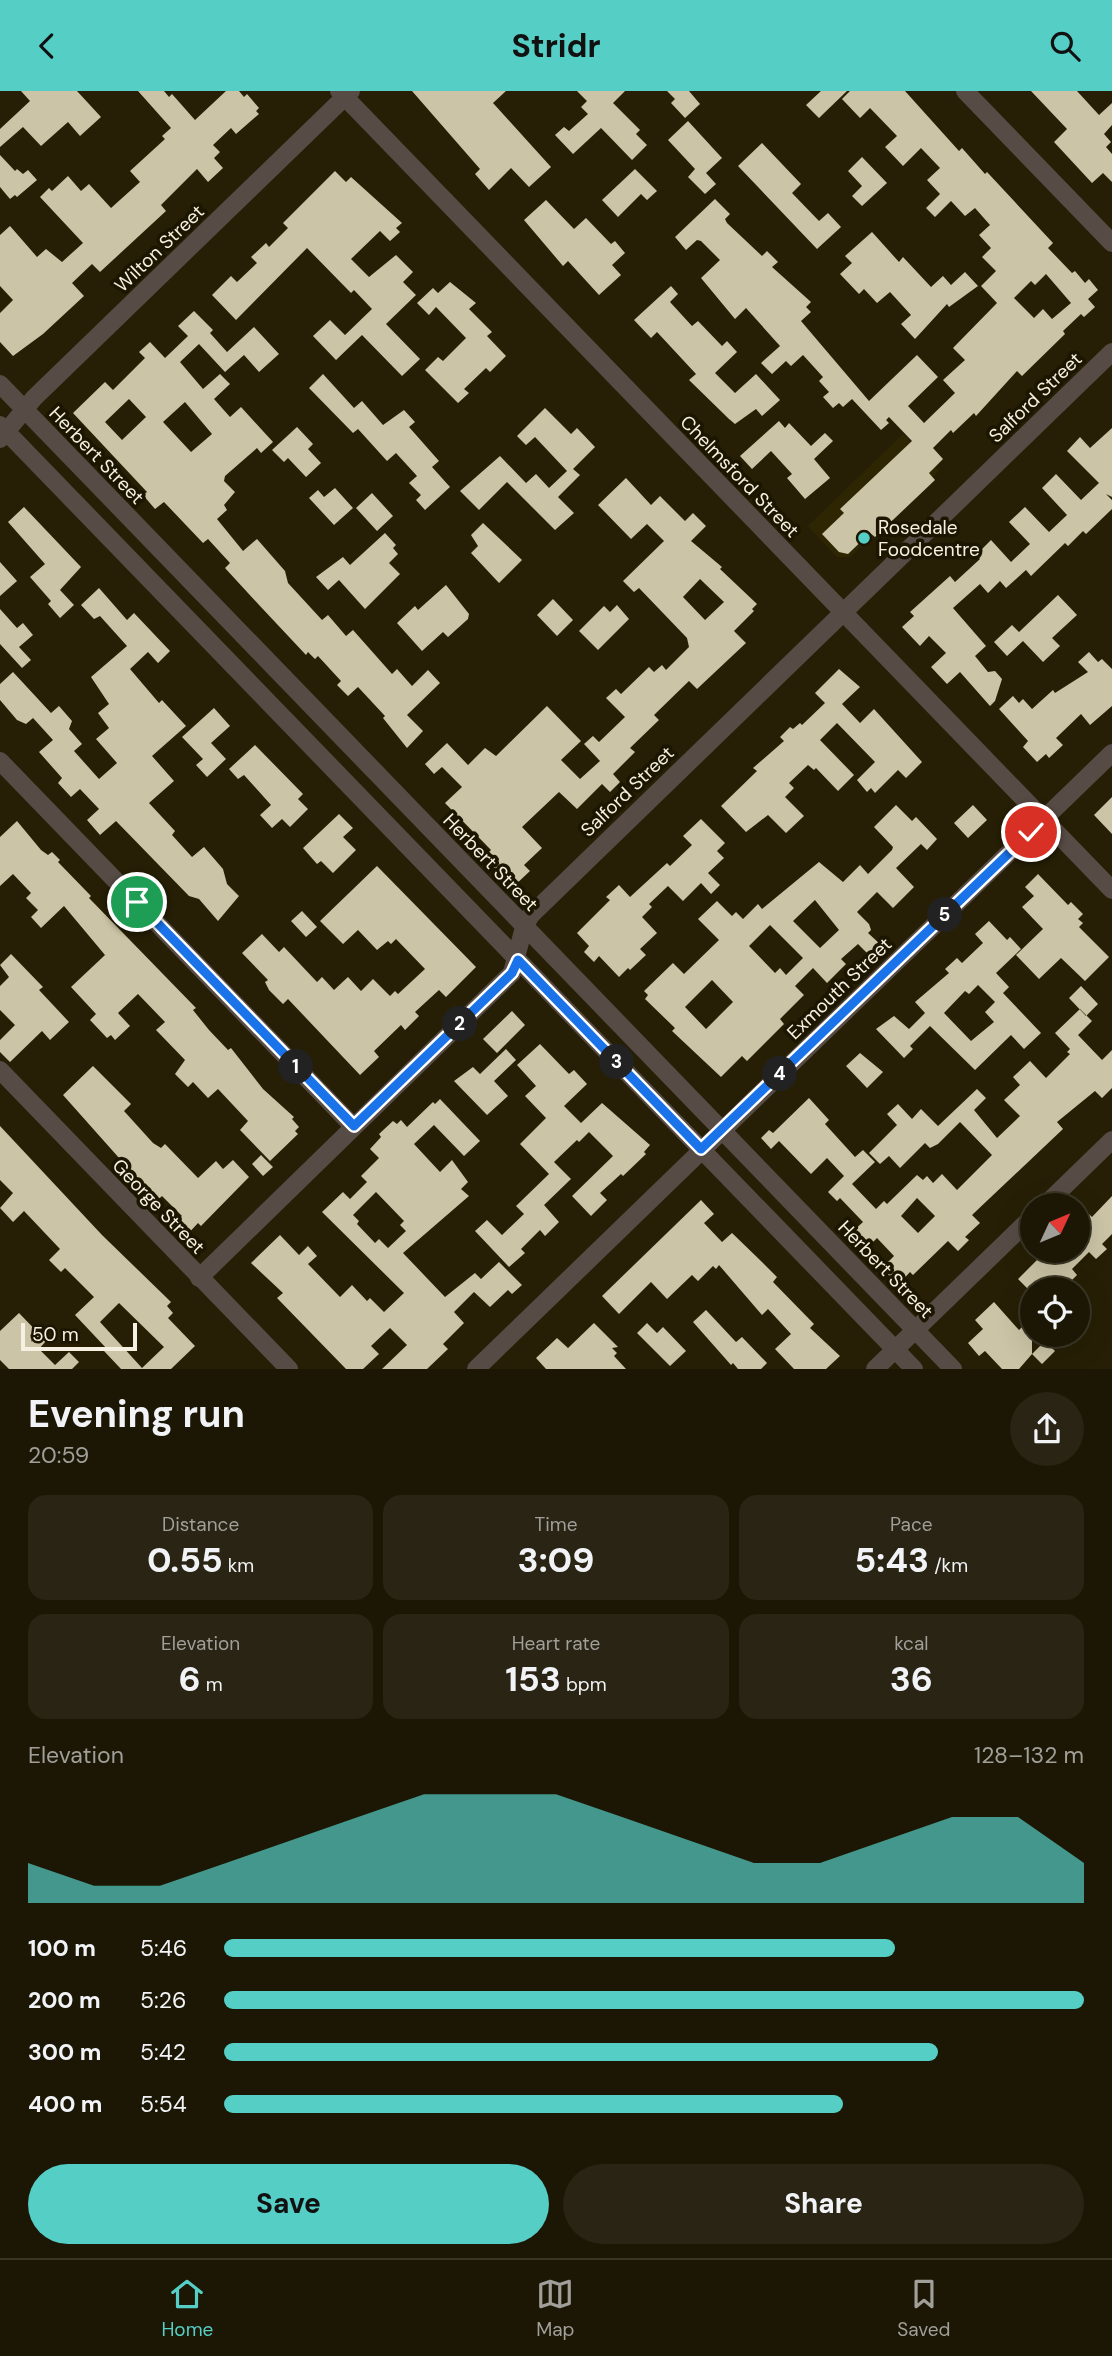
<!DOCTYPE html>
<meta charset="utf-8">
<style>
body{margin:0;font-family:"DM Sans",sans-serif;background:#292413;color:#f1f3f6;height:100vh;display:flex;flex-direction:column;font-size:26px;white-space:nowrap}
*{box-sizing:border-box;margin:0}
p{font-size:23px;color:#a09f9a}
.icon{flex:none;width:38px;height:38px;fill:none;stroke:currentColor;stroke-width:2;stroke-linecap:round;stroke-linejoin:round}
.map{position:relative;height:1278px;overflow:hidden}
.sheet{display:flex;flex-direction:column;background:#1c1704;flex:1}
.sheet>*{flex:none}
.needle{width:46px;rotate:46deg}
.controls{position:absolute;left:1020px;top:1102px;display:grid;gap:14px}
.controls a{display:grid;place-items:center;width:70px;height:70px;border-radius:50%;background:#1c1704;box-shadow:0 7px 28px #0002,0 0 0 2px #3a3626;font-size:35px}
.scale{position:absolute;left:21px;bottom:18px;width:116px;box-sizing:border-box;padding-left:7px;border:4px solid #f5f0e1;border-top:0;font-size:19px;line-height:24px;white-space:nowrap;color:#f5f0e1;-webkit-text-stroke:5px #1c1600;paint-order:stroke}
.pin{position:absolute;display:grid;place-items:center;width:60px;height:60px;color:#fff;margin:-30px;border:4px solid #fff;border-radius:50%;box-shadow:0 2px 7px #0007}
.km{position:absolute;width:35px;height:35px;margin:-18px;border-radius:50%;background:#222;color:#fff;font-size:19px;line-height:35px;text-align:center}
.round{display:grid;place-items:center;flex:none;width:74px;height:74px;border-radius:37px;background:#292413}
.overview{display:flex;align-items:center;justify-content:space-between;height:119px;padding:0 28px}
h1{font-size:38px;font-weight:700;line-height:52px}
.stats{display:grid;grid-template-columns:repeat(3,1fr);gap:10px;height:119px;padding:7px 28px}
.stats div{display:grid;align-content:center;border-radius:18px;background:#292413;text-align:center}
.stats b{font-size:35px;font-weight:700}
.stats small{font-size:19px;font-weight:400}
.stats p{font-size:19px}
.chart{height:196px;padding:14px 28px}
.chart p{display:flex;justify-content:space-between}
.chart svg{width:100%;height:126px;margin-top:7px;fill:#55cec6;opacity:.7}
.action{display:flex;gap:14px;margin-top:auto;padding:14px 28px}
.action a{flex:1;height:80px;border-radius:42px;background:#55cec6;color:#111;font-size:28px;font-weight:700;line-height:80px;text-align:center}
.action a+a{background:#292413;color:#f1f3f6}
ul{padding:0 28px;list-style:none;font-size:23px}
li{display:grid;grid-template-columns:112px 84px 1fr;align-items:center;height:52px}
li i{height:18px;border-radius:9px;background:#55cec6}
header{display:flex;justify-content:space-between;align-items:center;height:91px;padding:0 28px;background:#55cec6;color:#111;font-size:32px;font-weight:700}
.tabs{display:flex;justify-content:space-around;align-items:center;height:98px;border-top:2px solid #3a3626;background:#1c1704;font-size:19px;color:#a09f9a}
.tabs a{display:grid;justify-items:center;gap:4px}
.tabs .active{color:#55cec6}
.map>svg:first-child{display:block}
</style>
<header><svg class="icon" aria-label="back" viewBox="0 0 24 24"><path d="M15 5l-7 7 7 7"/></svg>Stridr<svg class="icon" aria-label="search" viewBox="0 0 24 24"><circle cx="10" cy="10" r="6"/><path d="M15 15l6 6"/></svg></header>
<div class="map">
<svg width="1112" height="1278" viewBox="0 0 1112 1278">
<rect width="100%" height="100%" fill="#261f05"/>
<path fill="#2e2603" d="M903,343L939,380L850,466H837L808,435Z"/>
<path fill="#ccc4a6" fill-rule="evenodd" d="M21,0H77L101,26L80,45L68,31L41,55L23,36L0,56V38L30,10Z
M138,0H164L169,6L172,3L195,29L226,0H239L244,6L247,3L259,17L256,20L259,23L236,43L231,37L213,54L220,61L214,67L223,77L208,91L197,78L161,114L166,120L100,181L92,173L72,192L84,205L43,243L13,265L0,251V222L13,209L0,195V144L10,135L37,166L46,158L62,171L83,152L40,106L49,97L52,100L68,85L81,100L89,93L111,117L140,91L130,80L165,48L162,45L171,37Z
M412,0H506L493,12L551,76L529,96L511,77L489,99L475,83L480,78Z
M577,0H625L613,12L640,39L636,43L647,54L632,69L601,37L573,63L555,44L564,36L569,40L588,23L581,16L587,10Z
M667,0H689L700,13L685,27L671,12L675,8Z
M821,0H847L819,27L806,14Z
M850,0H905L959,60L962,57L985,83L987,81L1053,152L1048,157L1072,182L1075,180L1085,192L1089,188L1098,199L1088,208L1095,216L1084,226L1081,223L1063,240L1065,243L1022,285L1017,280L976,325L974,322L953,342L951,339L933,357L943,368L929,382L935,389L875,446L870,442L848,463L839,461L822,443L844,422L840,418L912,350L889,326L886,329L889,332L881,339L852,308L843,316L839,312L833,317L823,306L829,301L819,290L823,286L803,264L791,275L786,270L772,283L761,272L780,255L746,217L735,228L701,187L720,169L701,150L697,149L686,159L675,146L715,108L730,123L725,128L727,132L762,165L767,160L778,171L772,176L811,211L806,216L811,221L801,230L869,310L917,264L938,286L908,315L924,332L955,302L943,289L965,269L953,257L997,212L981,195L996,180L982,166L991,157L979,144L990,134L975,117L965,125L951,110L935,126L926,117L940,103L927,89L940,77L921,57L903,75L885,56L897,45L870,17L860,27L842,8ZM1046,183L1071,212L1052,228L1043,218L1034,227L1014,207L1031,190L1035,194Z
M1031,0H1077L1099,24L1112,12V34L1104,43L1111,51L1106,56L1112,63V91L1103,82L1092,92L1054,51L1067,38Z
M688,30L722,67L706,82L716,93L705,103L688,86L695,78L668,49Z
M762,52L801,93L792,102L819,130L828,122L841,136L817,158L738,75Z
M0,64L15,80L17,78L23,83L28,79L37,89L17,106L15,104L10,108L0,96Z
M862,66L887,92L862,115L852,105L862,95L848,80Z
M635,78L657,100L647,109L641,103L618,126L602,109Z
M335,80L346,91L351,86L402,132L396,137L400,141L390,150L380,140L351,168L369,186L396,164L413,181L403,191L416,204L386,233L420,268L402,285L362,244L336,269L313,245L330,229L345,244L372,218L354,199L351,202L307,157L236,229L212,204L231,185L237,191L257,172L251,166L266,152L269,156L288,137L283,132Z
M546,109L574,138L586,127L611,153L615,150L625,162L612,174L621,184L599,204L568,170L563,175L524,129Z
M872,141L899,171L903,166L931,196L943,185L951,194L965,181L978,195L949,216L947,213L915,248L901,233L911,224L890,201L877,212L864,198L859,203L840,183L852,172L845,165Z
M450,191L476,212L469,218L492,241L487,245L506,265L490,281L486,277L464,298L469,302L458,312L425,279L438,266L443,270L466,247L436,216L429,224L417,212L433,197L438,202Z
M671,195L678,203L670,211L692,235L698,230L722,255L727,250L737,261L715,282L735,302L756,283L780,309L762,325L756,318L735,333L729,328L689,289L696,283L657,241L651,247L634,229Z
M194,220L213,239L210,242L227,261L254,236L279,263L259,281L244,264L225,281L199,253L180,271L203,298L220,283L230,293L214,308L230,326L241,316L273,351L261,362L257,357L225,385L224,390L235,401L224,414L227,419L217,428L243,460L257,448L285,480L288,492L322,529L328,524L346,545L353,539L392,583L397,578L412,595L428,579L440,592L407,624L423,640L407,657L383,627L385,625L358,596L348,605L337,594L341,590L318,565L315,568L308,561L306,564L260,515L225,477L230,472L208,448L203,452L164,411L155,418L143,404L147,401L73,322L105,291L113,299L145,267L139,261L150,251L165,267L188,245L178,235ZM129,308L146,326L122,349L105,331ZM185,311L212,343L191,361L163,331Z
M323,283L354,317L362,310L383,334L404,319L415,331L409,336L439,370L432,376L450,396L425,419L416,409L421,404L409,392L417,385L396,362L387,370L358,338L353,342L309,297Z
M545,317L571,343L577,337L595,356L573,378L580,384L558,406L574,422L555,439L507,391L479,419L460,400L500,365L526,392L536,383L549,397L567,380L535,346L526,354L517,345Z
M779,330L785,337L789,332L811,355L825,342L833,350L814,368L830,387L805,408L787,387L792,383L771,360L752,378L740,365Z
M297,336L313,353L308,358L321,372L306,386L288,367L284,371L272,359Z
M1112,337V406L1106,403L1112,409V418L1086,443L1083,440L1068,455L1065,452L1031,485L1026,479L1006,497L1000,490L988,502L980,493L953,517L986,555L975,565L988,581L995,580L1002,588L995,610L990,615L960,581L947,593L931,576L946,562L929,545L920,555L902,536L914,525L910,521L950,485L955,491L980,468L976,464L991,449L1011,471L1030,453L1009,431L1025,416L1049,441L1067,424L1042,397L1056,383L1081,409L1099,392L1067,360L1080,346L1090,357Z
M626,387L651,414L660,405L685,430L693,422L706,435L691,450L722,476L720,478L757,513L752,518L754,520L734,540L746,552L697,598L689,590L654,624L659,629L630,657L635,661L613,683L620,691L610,701L602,693L577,718L559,701L522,736L542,757L524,774L530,780L513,796L484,766L491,759L445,712L462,696L442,676L434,683L425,673L447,652L468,674L485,657L496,665L547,615L581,650L561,669L580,688L600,670L584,653L593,645L599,651L625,626L606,607L616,598L621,603L649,576L654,581L662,574L666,579L689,556L687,547L639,497L634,501L623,490L664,450L647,433L631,448L598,414ZM700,488L724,511L705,529L683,506Z
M335,397L353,417L334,434L309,407L318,399L324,406Z
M372,402L393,425L377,440L356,417Z
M24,416L81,476L60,499L74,514L60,527L48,513L51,510L30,486L45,473L8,431Z
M483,432L522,469L499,492L471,462L478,455L471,444Z
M385,442L396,454L393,457L398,463L389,472L400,483L365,518L339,489L328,499L316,486L343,466L350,474Z
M0,471L17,490L0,505Z
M446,494L469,523L468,528L448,546L443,541L422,560L397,532L415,515L418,519Z
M99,497L127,529L134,522L170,560L158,572L148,561L130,578L159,612L162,609L186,635L152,665L174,690L149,712L175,740L172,744L192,766L204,756L223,778L227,793L239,805L218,830L199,808L189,805L116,730L100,744L87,729L99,718L80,698L71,706L58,692L62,687L39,661L53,649L33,627L26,633L17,629L0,609V593L13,581L51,622L59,615L72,630L69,638L82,653L74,660L99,688L117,672L96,648L109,637L98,622L109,613L91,586L127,555L100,525L94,528L81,514Z
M1058,504L1077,524L1052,547L1060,555L1043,571L1023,550L1007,565L994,551L1012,534L1019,541Z
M553,508L573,529L557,545L537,524Z
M617,514L629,528L598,559L579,540L604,515L610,521Z
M0,518L17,537L23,532L33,544L19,556L31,569L22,577L0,553Z
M1089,561L1098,571L1102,568L1112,578V615L1090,634L1081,623L1056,647L1063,654L1049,667L1046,663L1037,671L1023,656L1028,650L999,618L1013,605L1019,612L1023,608L1032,618L1053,599L1055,602L1088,581L1078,571Z
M839,578L860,596L842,613L860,632L874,618L922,671L906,687L898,679L875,702L871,697L867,701L857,689L875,671L837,632L820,649L854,684L838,700L816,677L814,679L808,674L789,692L794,697L785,706L804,725L786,742L768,724L746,741L721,715L757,680L753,677L784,650L780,646L790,636L793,638L800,632L802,634L825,612L815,602Z
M214,617L230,635L211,652L226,668L207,686L196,674L203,668L182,646Z
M255,654L303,703L298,708L308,718L290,736L282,728L272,737L260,724L271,714L244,684L238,688L229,678Z
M1112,706V743L1094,724Z
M896,714L912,730L916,726L937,748L927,759L921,753L896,777L914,796L893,817L877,801L857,821L869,833L871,839L868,842L880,853L869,864L858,853L841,868L846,873L827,892L813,877L795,895L804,904L780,928L784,933L747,970L742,965L721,986L672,940L675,937L645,908L648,904L644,900L673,872L684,883L719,849L698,828L717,810L732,825L736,821L743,828L758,813L762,818L819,771L843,791L860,774L868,783L892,759L893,756L874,736ZM815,809L839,839L820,857L793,830ZM770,834L803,867L786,884L780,877L775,882L749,855ZM712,889L733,911L706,938L685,916Z
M973,714L987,729L968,747L954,732Z
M339,723L353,737L343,746L356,759L333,782L321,770L317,773L303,757Z
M701,728L725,752L717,760L724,767L708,782L720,794L711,803L701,792L683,810L668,795L649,813L652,816L642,826L657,842L640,858L646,864L630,879L628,877L619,886L599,865L594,871L584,861L589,855L577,842L610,809L606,806L619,794L630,806L667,772L670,775L692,754L683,745Z
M17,730L41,759L48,764L52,761L60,769L58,771L91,805L89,807L196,917L193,919L209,939L228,959L231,957L263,998L294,1026L292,1028L299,1036L295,1040L298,1043L270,1070L240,1039L248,1030L218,998L208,1007L193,991L188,996L175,983L185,969L156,939L165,931L138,903L118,922L130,935L115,949L111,944L107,947L90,929L96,923L71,896L105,864L64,815L41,837L31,826L38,819L26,807L31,802L13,783L0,795V746Z
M377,775L476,876L446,906L439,899L415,921L419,925L405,939L401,934L374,960L379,966L360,984L288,908L283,913L269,899L265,891L268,889L242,862L262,843L279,861L284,856L317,891L322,886L334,899L348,886L361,900L373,888L390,905L395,900L398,903L425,878L396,848L391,853L388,850L377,859L358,839L343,853L320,830Z
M1038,783L1068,814L1071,811L1083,823L1078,828L1083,832L1079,836L1109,866L1085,890L1061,867L1039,888L1016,864L1043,838L1022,816L1034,805L1025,796Z
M302,820L317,836L306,846L291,830Z
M989,830L1007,849L1010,846L1021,858L996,882L1009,896L1003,902L1041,942L1024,958L1011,944L975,979L930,935L910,955L913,958L904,967L876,938L894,925L909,938L925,922L915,911L949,882L945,878L957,867L962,872L983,852L975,843ZM978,894L995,911L985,921L994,931L971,950L944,922L965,900L969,903Z
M11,863L43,896L39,899L69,931L50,949L42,940L10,971L0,961V949L15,934L0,919V895L9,886L0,874Z
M1081,895L1098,913L1086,925L1069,907Z
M1080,918L1092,930L1078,944L1102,969L1112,959V997L1102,1007L1095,1000L1057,1031L1063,1038L972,1124L980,1132L965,1146L969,1149L958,1160L948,1150L913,1184L910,1181L898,1194L882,1177L894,1165L877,1147L866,1158L851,1142L863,1131L840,1107L837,1110L828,1101L844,1085L827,1067L811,1083L779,1050L771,1058L761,1047L769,1039L773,1042L809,1007L829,1029L825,1033L855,1066L863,1059L875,1071L852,1093L876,1118L884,1110L887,1113L917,1084L923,1089L927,1085L933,1092L942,1083L957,1099L992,1064L960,1031L938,1053L930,1057L925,1052L900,1077L889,1065L880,1073L869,1062L897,1034L887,1023L898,1013L912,1028L921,1018L938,1035L977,998L986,1007L974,1019L997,1047L1020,1025L1004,1009L1020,994L1013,986L1030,970L1046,987L1070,963L1067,961L1070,958L1055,942ZM917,1107L935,1125L918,1142L901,1125Z
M512,920L525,934L497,962L483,948Z
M540,953L569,983L574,979L587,993L564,1015L581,1032L602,1012L650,1054L644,1061L646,1063L623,1085L621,1083L600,1102L607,1109L591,1125L572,1105L613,1065L589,1041L579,1051L577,1049L554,1071L571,1088L544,1114L559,1131L545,1145L540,1139L521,1158L525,1162L509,1176L475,1140L487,1129L502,1144L524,1123L516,1115L549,1083L520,1053L546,1027L525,1005L536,995L517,974Z
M506,958L516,969L494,990L508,1005L487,1024L454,990L473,976L480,983Z
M860,962L883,981L867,997L846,975Z
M93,975L131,1013L124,1020L153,1052L161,1057L165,1053L198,1087L216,1070L223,1078L233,1069L249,1086L201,1135L198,1132L185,1146L173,1133L182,1125L162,1105L150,1116L136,1102L144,1095L63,1004Z
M440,1008L480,1050L464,1065L434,1034L414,1053L440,1081L452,1069L468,1091L461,1098L469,1105L403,1162L445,1206L475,1182L481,1188L499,1171L522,1194L512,1203L508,1199L490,1216L474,1201L454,1221L464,1232L443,1253L448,1258L427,1278H382L407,1254L390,1237L371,1255L379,1263L363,1278H346L277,1207L283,1202L251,1172L280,1144L299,1164L308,1155L317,1165L308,1173L340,1206L352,1194L367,1210L370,1207L384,1221L404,1202L322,1121L343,1101L350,1108L367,1091L361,1085L379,1067L370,1058L381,1046L379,1043L393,1030L397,1033L401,1029L407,1036L433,1011L435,1013ZM376,1101L404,1130L400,1134L406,1140L388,1157L379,1148L375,1152L357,1133L359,1130L353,1124Z
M0,1035L102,1144L171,1211L167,1215L173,1222L168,1227L195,1255L171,1278H121L104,1260L107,1258L75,1224L94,1206L65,1177L61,1181L49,1169L60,1158L24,1120L13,1131L0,1117L13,1102L0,1089ZM119,1212L164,1256L142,1277L100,1231Z
M261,1064L273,1076L263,1085L252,1073Z
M1112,1105V1143L1102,1153L1107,1158L1096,1168L1089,1161L1072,1178L1077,1184L1062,1199H1029L1018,1188L1046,1160H1078V1134L1089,1123L1092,1126Z
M701,1109L714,1123L704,1132L722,1151L732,1142L762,1171L777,1186L773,1191L814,1233L810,1237L840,1265L826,1278H794L775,1258L791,1243L768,1218L762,1224L719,1174L716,1178L713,1175L698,1190L692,1184L667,1208L651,1191L619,1223L602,1205Z
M994,1211L1019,1239L1032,1226V1263L1045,1250L1055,1260L1042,1273L1032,1263L1019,1278H1002L985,1260L979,1265L968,1252L983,1238L975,1229Z
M706,1219L736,1251L742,1246L767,1272L761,1278H738L733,1272L731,1274L693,1231Z
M19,1222L46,1250L39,1258L55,1274L69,1261L79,1271L72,1278H9L0,1269V1240Z
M594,1232L618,1256L612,1257L617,1262L614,1265L626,1278H546L536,1267L557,1247L568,1257Z
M647,1232L657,1242L663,1236L686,1260L670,1275L637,1242Z"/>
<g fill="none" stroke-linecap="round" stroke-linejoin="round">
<path stroke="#574b45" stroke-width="18" d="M339,0L1112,799
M965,0L1112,152
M0,293L953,1278
M0,334L914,1278
M0,348L34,307L351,0
M0,670L353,1035
M0,979L289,1278
M1044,1115L1112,1049
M199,1187L512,882L524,836L531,824L1112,261
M476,1278L1112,662
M875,1278L1032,1126"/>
</g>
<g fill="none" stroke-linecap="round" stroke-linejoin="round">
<g stroke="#fff" stroke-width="14">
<path id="route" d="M137,811L354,1035L512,882L518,869L701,1058L1031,741"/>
</g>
<use href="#route" stroke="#1a73e8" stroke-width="9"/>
</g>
<circle fill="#55cec6" stroke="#1c1600" stroke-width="2.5" cx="864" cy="447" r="7"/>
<g text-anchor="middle" stroke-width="7" stroke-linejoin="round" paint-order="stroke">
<g font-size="19" fill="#f5f0e1" stroke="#1c1600">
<text transform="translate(159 157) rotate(-44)" y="7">Wilton Street</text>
<text transform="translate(1035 306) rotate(-44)" y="7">Salford Street</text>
<text transform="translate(97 364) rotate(46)" y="7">Herbert Street</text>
<text transform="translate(740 385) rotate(46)" y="7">Chelmsford Street</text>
<text transform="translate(627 700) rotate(-44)" y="7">Salford Street</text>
<text transform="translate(491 771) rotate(46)" y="7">Herbert Street</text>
<text transform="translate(839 897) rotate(-44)" y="7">Exmouth Street</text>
<text transform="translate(159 1115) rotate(46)" y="7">George Street</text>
<text transform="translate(886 1178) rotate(46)" y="7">Herbert Street</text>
</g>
<g font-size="19" fill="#f5f0e1" stroke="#1c1600" text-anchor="start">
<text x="878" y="443">Rosedale<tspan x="878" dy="22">Foodcentre</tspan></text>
</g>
</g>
</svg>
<div class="controls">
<a><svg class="needle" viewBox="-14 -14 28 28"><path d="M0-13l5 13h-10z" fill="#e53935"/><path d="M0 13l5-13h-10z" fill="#a09f9a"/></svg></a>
<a><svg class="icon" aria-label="locate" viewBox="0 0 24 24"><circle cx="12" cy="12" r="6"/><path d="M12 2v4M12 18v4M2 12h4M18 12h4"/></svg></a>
</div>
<div class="scale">50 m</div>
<div class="pin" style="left:137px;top:811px;background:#1e9e55"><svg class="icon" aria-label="arrive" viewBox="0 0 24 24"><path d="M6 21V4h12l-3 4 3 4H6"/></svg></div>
<div class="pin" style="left:1031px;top:741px;background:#d93025"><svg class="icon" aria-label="check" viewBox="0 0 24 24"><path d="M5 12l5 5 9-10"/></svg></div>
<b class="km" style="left:296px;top:976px">1</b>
<b class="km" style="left:460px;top:933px">2</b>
<b class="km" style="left:617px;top:971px">3</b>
<b class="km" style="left:780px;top:983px">4</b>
<b class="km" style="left:945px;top:824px">5</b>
</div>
<section class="sheet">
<div class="overview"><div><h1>Evening run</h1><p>20:59</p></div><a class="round"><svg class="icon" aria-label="share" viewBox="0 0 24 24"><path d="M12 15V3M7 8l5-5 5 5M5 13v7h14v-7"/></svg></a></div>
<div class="stats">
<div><p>Distance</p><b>0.55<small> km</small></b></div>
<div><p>Time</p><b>3:09</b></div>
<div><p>Pace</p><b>5:43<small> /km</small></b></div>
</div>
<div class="stats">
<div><p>Elevation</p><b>6<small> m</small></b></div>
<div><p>Heart rate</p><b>153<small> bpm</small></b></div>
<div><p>kcal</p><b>36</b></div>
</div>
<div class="chart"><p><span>Elevation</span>128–132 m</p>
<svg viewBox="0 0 160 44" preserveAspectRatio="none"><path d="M0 44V30L10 38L20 38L30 30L40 22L50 14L60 6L70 6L80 6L90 14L100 22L110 30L120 30L130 22L140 14L150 14L160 30V44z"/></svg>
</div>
<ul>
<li><b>100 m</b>5:46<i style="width:78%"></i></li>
<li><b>200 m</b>5:26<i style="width:100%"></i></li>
<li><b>300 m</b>5:42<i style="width:83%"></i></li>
<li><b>400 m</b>5:54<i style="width:72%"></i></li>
</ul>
<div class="action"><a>Save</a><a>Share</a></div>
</section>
<nav class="tabs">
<a class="active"><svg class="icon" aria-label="home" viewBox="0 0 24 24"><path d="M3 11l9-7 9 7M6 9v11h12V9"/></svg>Home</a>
<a><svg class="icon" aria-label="map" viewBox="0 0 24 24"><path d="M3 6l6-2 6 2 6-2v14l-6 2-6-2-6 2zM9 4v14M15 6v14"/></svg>Map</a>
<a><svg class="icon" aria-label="saved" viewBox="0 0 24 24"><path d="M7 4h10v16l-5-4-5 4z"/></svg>Saved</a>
</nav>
